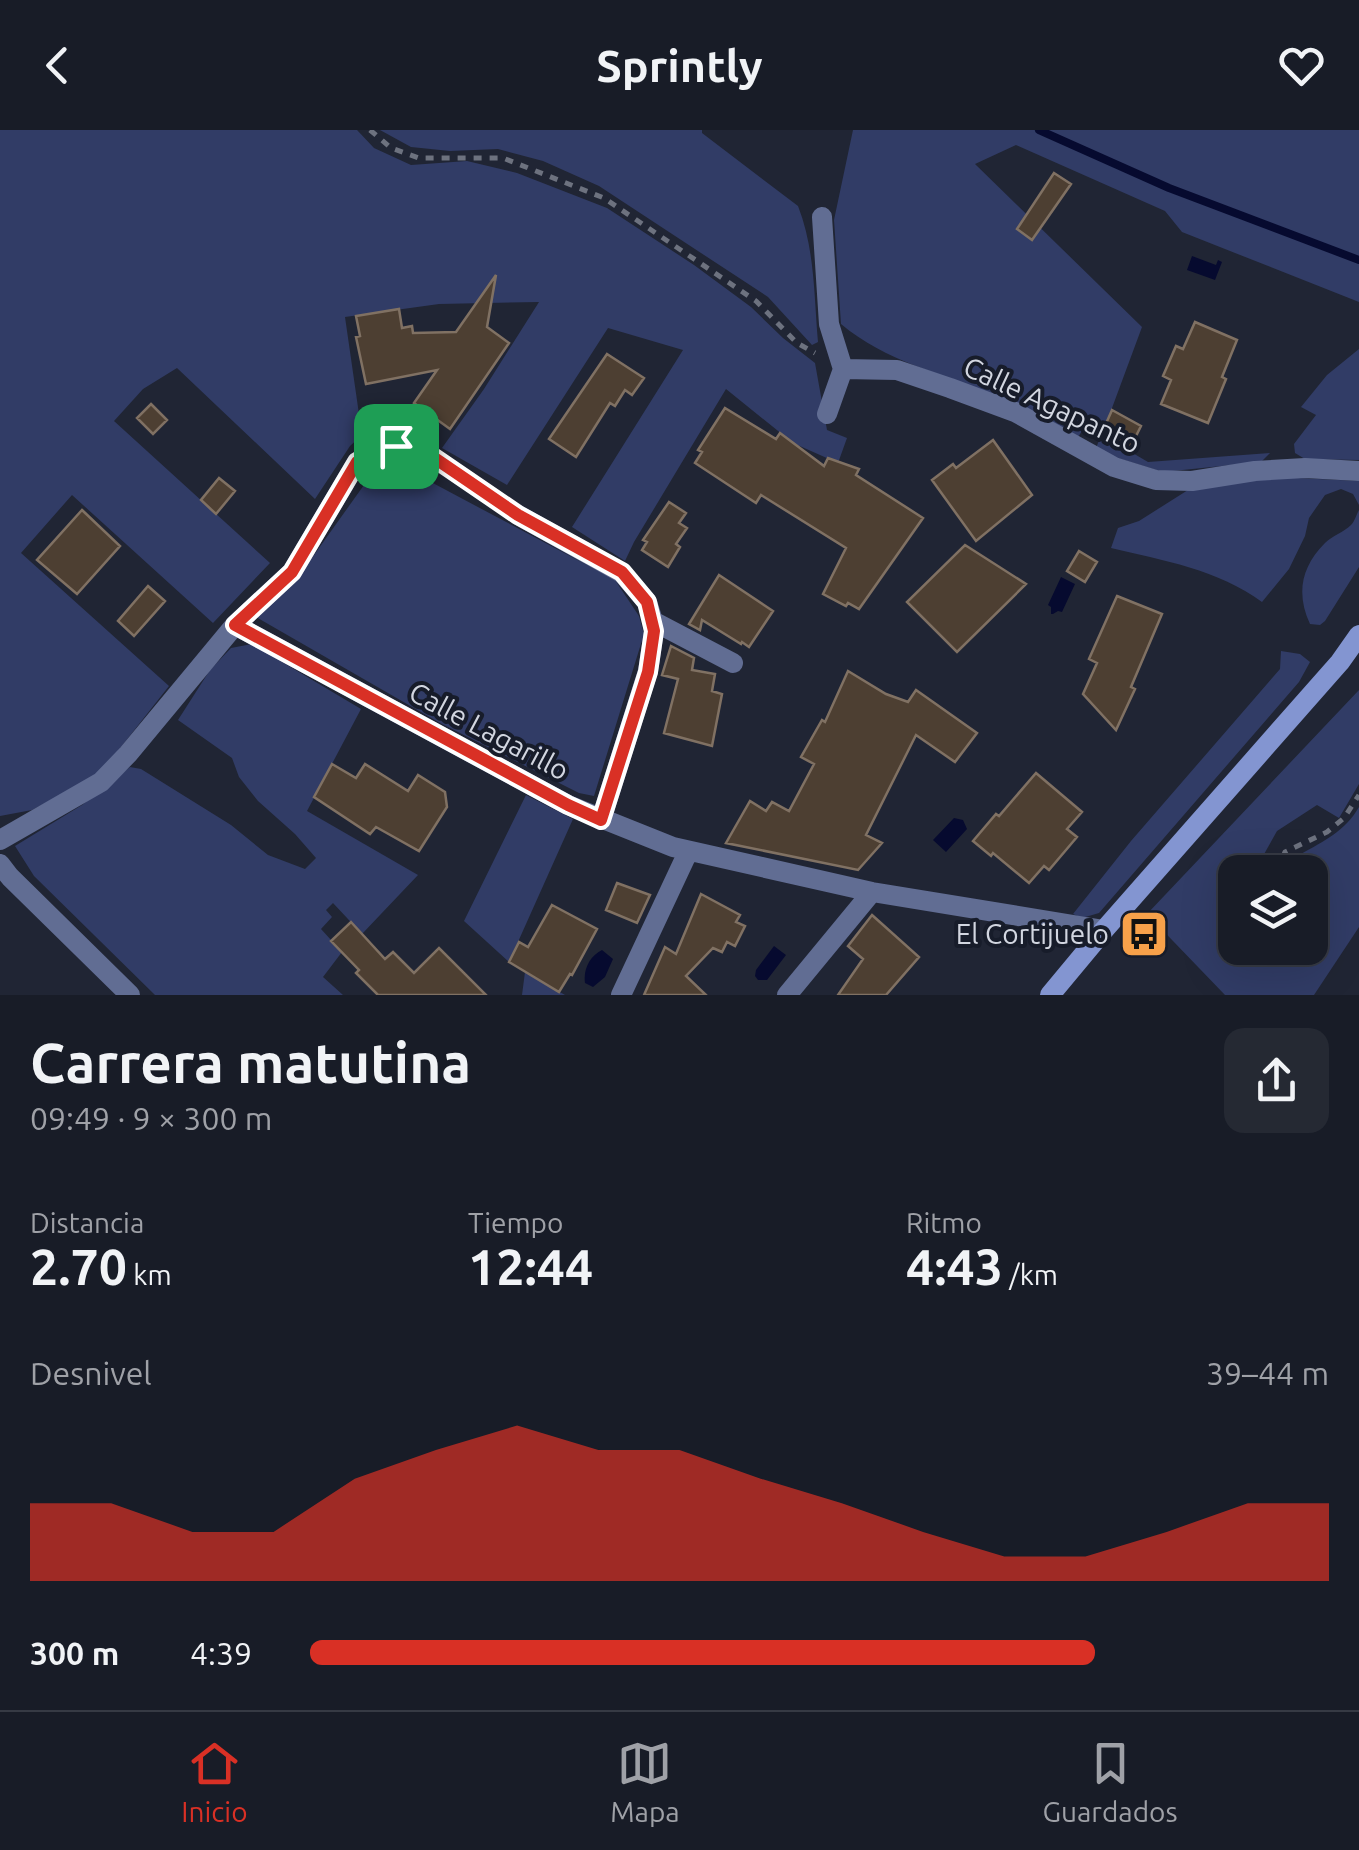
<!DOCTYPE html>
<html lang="es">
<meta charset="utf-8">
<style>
body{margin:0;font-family:Ubuntu,sans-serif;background:#252933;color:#f1f3f6;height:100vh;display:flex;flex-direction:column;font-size:38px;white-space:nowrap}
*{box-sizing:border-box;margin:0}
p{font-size:32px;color:#9fa1a7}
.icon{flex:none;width:55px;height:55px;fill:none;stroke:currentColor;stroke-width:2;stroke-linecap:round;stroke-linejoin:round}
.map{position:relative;height:865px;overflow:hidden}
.sheet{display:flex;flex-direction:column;background:#181c27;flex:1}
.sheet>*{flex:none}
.tools{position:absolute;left:1218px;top:725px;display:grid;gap:20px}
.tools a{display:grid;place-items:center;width:110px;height:110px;border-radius:20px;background:#181c27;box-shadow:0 10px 40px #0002,0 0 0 2px #363a44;font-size:50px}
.pin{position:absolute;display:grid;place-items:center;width:85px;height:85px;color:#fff;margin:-42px;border-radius:20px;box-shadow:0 5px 15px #0006}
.round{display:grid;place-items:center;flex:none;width:105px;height:105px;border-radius:20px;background:#252933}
.overview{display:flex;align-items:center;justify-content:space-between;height:170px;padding:0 30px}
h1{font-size:55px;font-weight:700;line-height:75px}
.stats{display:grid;grid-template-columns:repeat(3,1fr);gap:15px;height:170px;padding:10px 30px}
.stats div{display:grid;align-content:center}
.stats b{font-size:50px;font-weight:700}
.stats small{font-size:28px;font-weight:400}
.stats p{font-size:28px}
.chart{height:280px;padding:20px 30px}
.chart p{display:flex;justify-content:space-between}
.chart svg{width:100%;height:180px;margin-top:10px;fill:#d93025;opacity:.7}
ul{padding:0 30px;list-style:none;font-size:32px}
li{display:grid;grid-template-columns:160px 120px 1fr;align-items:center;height:75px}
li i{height:25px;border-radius:12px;background:#d93025}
header{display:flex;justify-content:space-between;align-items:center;height:130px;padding:0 30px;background:#181c27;font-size:45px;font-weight:700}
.tabs{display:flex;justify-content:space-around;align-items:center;height:140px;border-top:2px solid #363a44;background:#181c27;font-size:28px;color:#9fa1a7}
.tabs a{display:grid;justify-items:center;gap:5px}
.tabs .current{color:#d93025}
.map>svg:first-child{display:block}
</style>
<header><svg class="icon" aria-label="back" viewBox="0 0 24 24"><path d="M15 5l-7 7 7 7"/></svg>Sprintly<svg class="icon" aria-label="heart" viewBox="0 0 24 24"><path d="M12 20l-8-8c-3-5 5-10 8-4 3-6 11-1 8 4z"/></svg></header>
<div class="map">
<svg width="1359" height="865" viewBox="0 0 1359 865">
<rect width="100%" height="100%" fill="#202534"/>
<path fill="#313c66" d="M0,0H357L374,18L411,35L467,31L517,43L607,78L694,135L751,177L783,208L815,233L827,300L847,308L838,333L793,313L726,259L634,412L625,431L572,397L683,220L608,198L507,355L442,318L484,259L539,172L439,174L345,187L362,305L350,316L315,369L177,238L143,259L114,291L270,433L213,493L72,365L21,423L169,556L99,645L32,680L0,686Z
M380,0H702V3L798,76C815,119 814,167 818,212L812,215L768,167L599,56L543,31L498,19L450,21L411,17Z
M853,0H1359V172L1182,102L1165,81L1016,15L975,34L1142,197L1102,305L1148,332L1270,323L1261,332L1163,342L1095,321L1101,305L1085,296L1077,309C1051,294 1024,276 995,265C942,244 885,231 841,194L834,90Z
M1359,219V330L1305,329L1295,323L1294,314L1316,285L1301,277L1327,245Z
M384,327L615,450L639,486L644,504L594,666L579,663L440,593L256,487L299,446Z
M1277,347L1359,351V375L1353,364L1341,359L1325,365L1309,388L1305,406L1289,439L1262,472C1219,440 1162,430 1111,418L1118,398L1139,391L1188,360Z
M1359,380V437L1325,491L1320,495L1310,494C1296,464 1301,437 1325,413C1332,406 1344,402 1351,395C1355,391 1356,385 1359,380Z
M252,514L361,579L307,681L418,745L362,804L333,773L326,780L332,787L321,799L342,822L323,847L343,865H155L34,746L15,716L82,675L130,637L141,639L231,695L268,725L305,739L316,728L295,704L258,671L239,647L232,628L178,590L210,540L231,518Z
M1281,521L1300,524L1310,532L1299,552L1099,783L1082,788L1073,784L1131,711L1280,539Z
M1359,560V654L1339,688L1317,675L1277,701L1254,742H1235V818H1310V779L1318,773L1310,758V742H1299L1301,724C1324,711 1345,701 1359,677V797L1314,865H1225L1147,784Z
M526,665L573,689L509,832L464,791Z
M525,842L565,865H522Z"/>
<path fill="#060a2f" d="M1192,126L1216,135L1218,130L1222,132L1215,150L1187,140Z
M1061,447L1075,454L1062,482L1058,481L1053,484H1051V477L1048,475Z
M954,688L963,690L967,699L946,722L933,710Z
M774,816L786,825L767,850H758L755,846L756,840Z
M602,820L613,829L605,847L593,857L585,853C583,839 590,826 602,820Z"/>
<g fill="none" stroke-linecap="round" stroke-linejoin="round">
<path stroke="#060a2f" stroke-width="8" d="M1039,0L1169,58L1359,130"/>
</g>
<path fill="#4d3f32" stroke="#807163" stroke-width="2.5" d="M1054,43L1071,54L1032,110L1017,99Z
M496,145L487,197L509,213L450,299L414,273L437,240L366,254L356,207L360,206L356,186L399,179L402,198L412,196L413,203L456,202Z
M1195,192L1237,210L1222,247L1226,249L1208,293L1161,274L1171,250L1163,246L1176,216L1183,219Z
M607,224L644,248L632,265L625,260L615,276L610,273L576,327L549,309Z
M151,274L167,290L153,304L137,288Z
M725,278L776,309L780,303L824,336L828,328L859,339L856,345L923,388L859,479L848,473L846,476L823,464L846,418L761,365L756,373L695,333L702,322L698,320Z
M1112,280L1141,296L1128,322L1101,305Z
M993,310L1032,365L976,411L932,350L953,334L956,338Z
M219,348L235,361L216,384L201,370Z
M669,372L686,383L679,393L687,398L676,414L680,417L668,437L642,420L647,412L643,410Z
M82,380L120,416L77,464L37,430Z
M965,415L1026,454L957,522L907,472Z
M1079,421L1097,432L1085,452L1067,441Z
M719,445L773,481L749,517L742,512L741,514L702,490L700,500L689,494Z
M148,456L165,471L134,506L118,491Z
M1117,466L1162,484L1131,557L1135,559L1116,600L1083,564L1097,533L1089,529Z
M671,516L694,528L692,540L715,544L712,561L722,564L712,616L664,603L678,549L662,545Z
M848,541L886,564L908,572L916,560L977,603L955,632L916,605L866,705L882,713L858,740L726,713L750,671L766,681L772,672L789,681L814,634L801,627L822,590L825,592Z
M332,634L356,648L365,634L408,661L418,645L445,662L447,677L419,721L376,697L370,704L314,667Z
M1036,643L1082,682L1067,699L1077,707L1049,740L1044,736L1029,753L993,723L991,726L973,711L996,684L999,686Z
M617,753L650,765L637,793L606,780Z
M701,764L740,785L736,792L745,796L735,816L727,812L722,822L713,818L686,846L706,865H644L665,817L676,824Z
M552,775L597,799L572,845L570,844L559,862L509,832L519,812L528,817Z
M872,785L919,827L886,865H838L863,829L848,816Z
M351,792L385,829L393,822L414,843L439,818L486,865H378L356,843L359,840L331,811Z"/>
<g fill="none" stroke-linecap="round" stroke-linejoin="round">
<path stroke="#6d727f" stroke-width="5" stroke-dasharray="8 8" stroke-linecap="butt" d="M370,0L391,18L419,28H503L604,68L756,171L797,213L815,223
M416,318L433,327L499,372
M1277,742L1285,722L1327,702L1344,688L1359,665"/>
<path stroke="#616d93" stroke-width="20" d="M822,87L829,194L843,239
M827,284L843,239L897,240L950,258L1015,282L1114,337L1156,350L1192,351L1255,341L1305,338L1359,341
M518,385L622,443L647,472L653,491L654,501L648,541L601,690
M653,491L733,533
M235,495L292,442L357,332L381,319L396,316
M0,710L101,652L128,624L235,495L568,675L673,717L872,762L1104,800
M0,734L10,747L130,865
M621,865L688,722
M787,865L872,762"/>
<path stroke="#8395d1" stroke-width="20" d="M1050,865L1104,800L1340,532L1359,505"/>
</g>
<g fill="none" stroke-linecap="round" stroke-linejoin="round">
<g stroke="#fff" stroke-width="20">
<path id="route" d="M396,316H412L433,327L518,385L622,442L647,472L654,501L648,542L601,690L568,675L235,495L292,442L357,332L380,319Z"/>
</g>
<use href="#route" stroke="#d93025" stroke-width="12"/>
</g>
<defs>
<g id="bus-square" transform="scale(2.5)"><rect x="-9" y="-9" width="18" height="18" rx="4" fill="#f7a14a" stroke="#171c2a"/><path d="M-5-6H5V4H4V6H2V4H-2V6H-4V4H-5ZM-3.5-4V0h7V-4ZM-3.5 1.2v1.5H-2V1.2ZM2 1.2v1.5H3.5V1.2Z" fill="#111"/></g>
</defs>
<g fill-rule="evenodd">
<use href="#bus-square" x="1144" y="804"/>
</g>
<g text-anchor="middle" stroke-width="8" stroke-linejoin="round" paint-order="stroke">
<g font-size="28" fill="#d2d6e0" stroke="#171c2a">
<text transform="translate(1052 275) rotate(25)" y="10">Calle Agapanto</text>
<text transform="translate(489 601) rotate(28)" y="10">Calle Lagarillo</text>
</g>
<g font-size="28" fill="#d2d6e0" stroke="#171c2a" text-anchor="end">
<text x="1109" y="814">El Cortijuelo</text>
</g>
</g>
</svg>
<div class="tools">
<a><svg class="icon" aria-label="layers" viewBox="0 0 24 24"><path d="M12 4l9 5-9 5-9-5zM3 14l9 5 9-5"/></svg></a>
</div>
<div class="pin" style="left:396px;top:316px;background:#1e9e55"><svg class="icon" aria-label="arrive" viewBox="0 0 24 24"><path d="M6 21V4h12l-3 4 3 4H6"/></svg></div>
</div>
<section class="sheet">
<div class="overview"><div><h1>Carrera matutina</h1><p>09:49 · 9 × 300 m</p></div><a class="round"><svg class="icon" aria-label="share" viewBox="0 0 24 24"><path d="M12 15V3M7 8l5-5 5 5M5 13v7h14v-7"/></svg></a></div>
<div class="stats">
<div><p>Distancia</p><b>2.70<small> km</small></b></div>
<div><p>Tiempo</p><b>12:44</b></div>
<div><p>Ritmo</p><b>4:43<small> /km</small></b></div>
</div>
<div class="chart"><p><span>Desnivel</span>39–44 m</p>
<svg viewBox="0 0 160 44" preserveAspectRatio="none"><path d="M0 44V25L10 25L20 32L30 32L40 19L50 12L60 6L70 12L80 12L90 19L100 25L110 32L120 38L130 38L140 32L150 25L160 25V44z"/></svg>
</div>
<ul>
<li><b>300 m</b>4:39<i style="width:77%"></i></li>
</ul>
</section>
<nav class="tabs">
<a class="current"><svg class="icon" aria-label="home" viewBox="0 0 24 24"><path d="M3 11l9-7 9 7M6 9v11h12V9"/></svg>Inicio</a>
<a><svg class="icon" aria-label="map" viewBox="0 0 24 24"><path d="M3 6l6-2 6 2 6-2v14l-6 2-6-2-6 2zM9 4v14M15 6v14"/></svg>Mapa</a>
<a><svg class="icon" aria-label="saved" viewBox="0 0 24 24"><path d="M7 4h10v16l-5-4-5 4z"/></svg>Guardados</a>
</nav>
